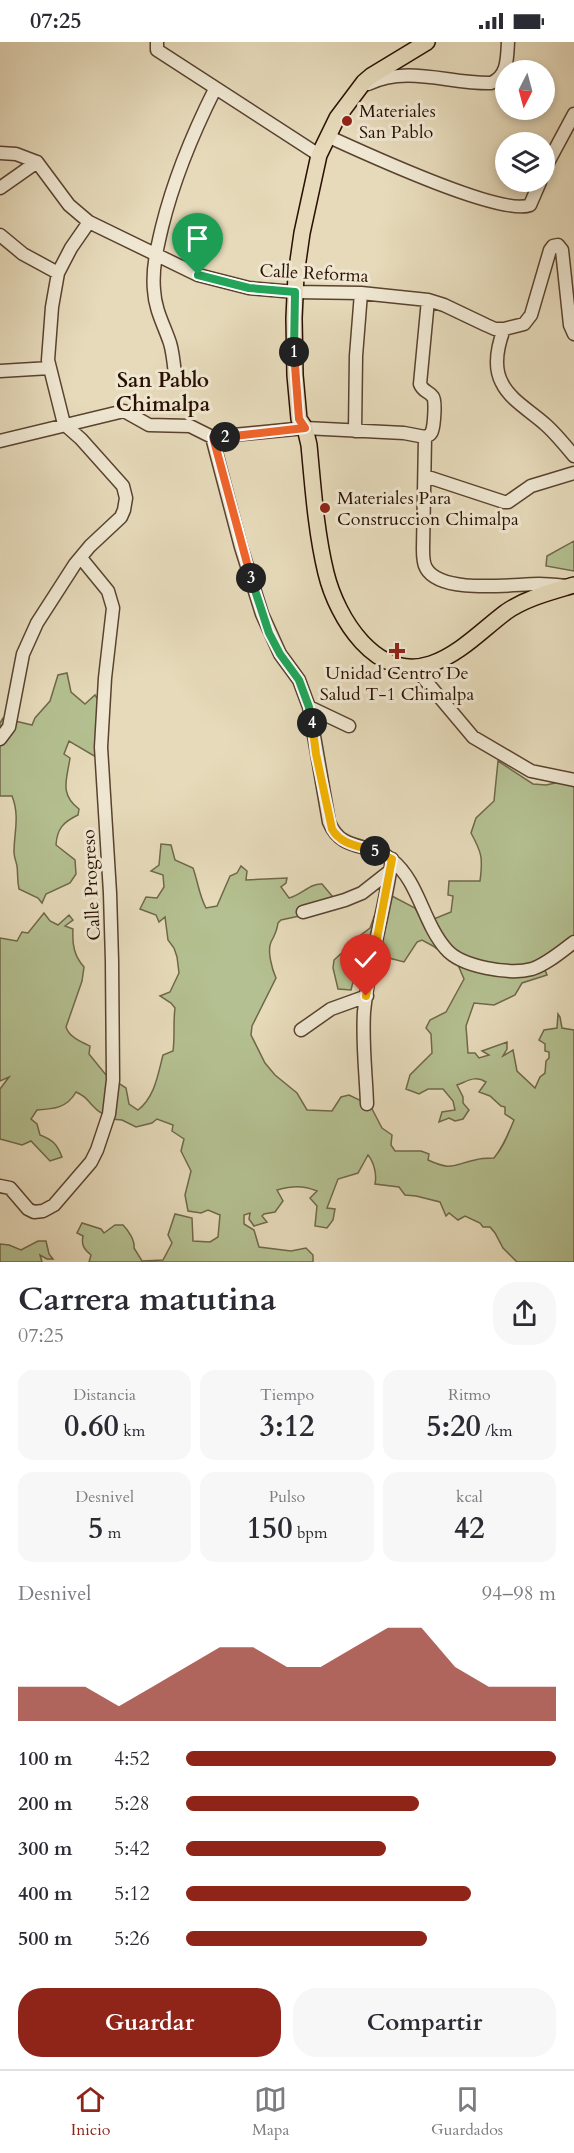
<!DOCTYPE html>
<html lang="es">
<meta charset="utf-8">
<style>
body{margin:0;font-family:Cardo,serif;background:#f7f7f7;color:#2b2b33;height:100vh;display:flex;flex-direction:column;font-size:22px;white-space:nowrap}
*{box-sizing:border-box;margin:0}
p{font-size:20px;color:#7c7c81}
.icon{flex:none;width:33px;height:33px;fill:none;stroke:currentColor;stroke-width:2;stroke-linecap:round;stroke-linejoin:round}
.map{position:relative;height:1220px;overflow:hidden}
.drawer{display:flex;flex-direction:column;background:#fff;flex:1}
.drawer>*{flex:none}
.needle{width:39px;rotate:186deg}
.tools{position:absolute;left:495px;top:18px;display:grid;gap:12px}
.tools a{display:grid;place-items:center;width:60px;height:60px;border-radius:50%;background:#fff;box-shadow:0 3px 9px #0003;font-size:30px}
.pin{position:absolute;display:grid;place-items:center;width:51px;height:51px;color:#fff;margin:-62px -26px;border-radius:50% 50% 50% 0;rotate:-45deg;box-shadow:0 0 6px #0007}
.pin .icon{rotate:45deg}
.km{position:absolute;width:30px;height:30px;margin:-15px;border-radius:50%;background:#222;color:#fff;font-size:16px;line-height:30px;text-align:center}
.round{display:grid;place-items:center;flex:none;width:63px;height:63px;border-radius:24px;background:#f7f7f7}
.head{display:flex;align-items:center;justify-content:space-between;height:102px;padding:0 18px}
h1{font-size:33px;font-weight:700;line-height:45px}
.figures{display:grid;grid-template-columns:repeat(3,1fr);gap:9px;height:102px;padding:6px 18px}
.figures div{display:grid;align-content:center;border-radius:15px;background:#f7f7f7;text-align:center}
.figures b{font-size:30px;font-weight:700}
.figures small{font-size:16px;font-weight:400}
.figures p{font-size:16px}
.chart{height:168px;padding:12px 18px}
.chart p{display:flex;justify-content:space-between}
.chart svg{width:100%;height:108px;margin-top:6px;fill:#8f2418;opacity:.7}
.primary-button{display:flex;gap:12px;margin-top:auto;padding:12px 18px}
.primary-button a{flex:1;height:69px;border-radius:24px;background:#8f2418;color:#fff;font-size:24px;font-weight:700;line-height:69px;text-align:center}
.primary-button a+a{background:#f7f7f7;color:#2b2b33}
ul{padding:0 18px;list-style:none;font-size:20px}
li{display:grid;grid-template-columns:96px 72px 1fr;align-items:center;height:45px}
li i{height:15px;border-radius:8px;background:#8f2418}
.status{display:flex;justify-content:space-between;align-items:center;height:42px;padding:0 30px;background:#fff;direction:ltr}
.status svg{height:16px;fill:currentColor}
.tabs{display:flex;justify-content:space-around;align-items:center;height:84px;border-top:2px solid #e1e1e2;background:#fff;font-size:16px;color:#7c7c81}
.tabs a{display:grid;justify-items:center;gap:3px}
.tabs .current{color:#8f2418}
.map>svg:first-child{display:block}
</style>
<div class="status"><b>07:25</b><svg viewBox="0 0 49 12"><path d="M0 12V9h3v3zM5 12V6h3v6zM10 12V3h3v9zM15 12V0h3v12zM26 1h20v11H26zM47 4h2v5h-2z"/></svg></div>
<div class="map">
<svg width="574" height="1220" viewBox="0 0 574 1220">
<rect width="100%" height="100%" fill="#e6daba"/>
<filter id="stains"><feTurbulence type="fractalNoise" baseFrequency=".00333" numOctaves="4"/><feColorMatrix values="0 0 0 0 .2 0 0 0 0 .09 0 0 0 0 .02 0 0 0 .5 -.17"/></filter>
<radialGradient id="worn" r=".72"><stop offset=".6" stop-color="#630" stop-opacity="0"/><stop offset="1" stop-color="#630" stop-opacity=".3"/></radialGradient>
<path fill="#b4c091" stroke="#6f6849" stroke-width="1.5" d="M574,499V529L546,524L547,514Z
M67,631L71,650L85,662L95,653L97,656L100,654L96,715L69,699L64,712L70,716C67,737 59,752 79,767L78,773C63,780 57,787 56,803L75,818L76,832L70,841L46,852L42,861L38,856L19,847C17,838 18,832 17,824C16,819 14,815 14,810C14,791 20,774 12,754H0V681L3,676L32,683L35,676L50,659L58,633Z
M498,719L533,742L546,743L574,737V905L543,923L547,933L522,941L515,953L494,963L474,961L466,984L468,1011H475L479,1016L489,1013L482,1009L507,1000V1007L503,1014L513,1008L517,1029L535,1046L540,1035L545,1031L546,1019L549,1016V1010L545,1009V1002L539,998L544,988L557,986L558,972L560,975L562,986L574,988V1220H517L503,1206L495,1191L490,1185H483L480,1181L465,1174L458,1178L449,1171L446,1174L440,1160L416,1154L405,1153L399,1145L375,1142C377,1133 374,1120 368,1113L358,1131L338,1137L327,1166L335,1167L333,1178L327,1186L315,1184L317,1164L310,1156L317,1149C302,1143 292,1144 277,1148L283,1159L275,1170L264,1172L262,1174L267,1180L254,1184L249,1177L250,1171L244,1173V1182L254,1188L259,1205L291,1209L306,1206L313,1213V1220H89L91,1213C84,1207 81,1203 83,1194L77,1191L82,1181L101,1187L104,1191L115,1183H123C128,1188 135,1198 134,1206L142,1219L163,1218L172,1201L168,1193L175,1172L192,1176L193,1199L210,1200L218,1195L220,1173L208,1168L201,1171L188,1169L185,1153L191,1129L181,1109L184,1097L172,1089L173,1083L157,1077L152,1081L136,1085L122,1078L111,1077C106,1073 99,1071 95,1066C86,1058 89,1056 76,1050C67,1066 54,1067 37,1068L31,1077L37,1082L40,1093C53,1098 57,1102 62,1115L50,1119L31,1099L22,1103L0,1097V1047L9,1035L0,1039V896L17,899L22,890L28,891L44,871L50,879L58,883L69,873L73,878L65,884L73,887C72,902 74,914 84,925L82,939L66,985C69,995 81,1000 90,1004L89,1012L106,1033L126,1046L129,1062L138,1068C155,1055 158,1032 163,1013L173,1009C175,994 173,981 175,966L171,961L160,954L170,950L179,931L177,915L174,906L168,898L165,875L159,880L156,873L140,867L146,855L157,856L164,845L163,833L151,829L159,823L161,802L171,803L175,818L193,826C198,840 199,853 206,866L217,864L230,834L237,831L241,824L247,829L246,838L287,836L286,841L281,845L289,856C302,853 310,841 322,842L337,860L304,873L281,878L278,881C277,889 275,893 271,900C267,909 272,927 276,936L252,984L251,993L265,1021L275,1033L297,1051L307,1068L332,1069L341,1055L349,1053L370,1063L382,1086L392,1093L391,1103L395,1109H421L429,1112L428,1118C452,1129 452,1123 475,1118C481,1116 488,1116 494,1116C504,1104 508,1092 514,1078L505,1072V1065L501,1064L490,1054L479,1050L486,1040C475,1033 468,1039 457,1043L463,1055V1061L469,1068L463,1077L455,1079L449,1076L439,1080L442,1070L455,1068L453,1059L443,1047H428L419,1052L406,1047L410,1033L432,1011L431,992L426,986L430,978L446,970L464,937L458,923L433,904L422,898L417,900L404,920L389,916L385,911C358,917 357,923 351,948L338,947L333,926L334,918L344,909L354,906L357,896L370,886L377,867L390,853L415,866L424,881L451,870L453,854L448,853L449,839H480C483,816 482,811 471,791L476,776L494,759Z
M38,1199H46L49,1212L53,1217H47L40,1213L42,1220H0V1202L9,1203L21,1208Z"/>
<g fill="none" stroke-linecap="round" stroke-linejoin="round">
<g stroke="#59422f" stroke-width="15">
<path id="minor" d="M157,0V8L319,113
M368,42C408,23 449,42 491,41C508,34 507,16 508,0
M327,94C360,109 502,175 530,163L540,140
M0,111L16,112L37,120L69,163L89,180L198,233L249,246L295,250L361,251L428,258L444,263L486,283L495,287H504L524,282L531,273L550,208L553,204L558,203L562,208L570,283L574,292
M544,128L574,72
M0,146L37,120
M0,193L23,212L58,231
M504,287C498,303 493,325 502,341C510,358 532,370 546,383C556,392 565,403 574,414
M0,329L50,326
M175,333C174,323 173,311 170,301C164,283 155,268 154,248C152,227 157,206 162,185C174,136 193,91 215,47
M355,389L356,314L361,251
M212,395L241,505L262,572L280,612L299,638L309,665L329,780C342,812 371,799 392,818C419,840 423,881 446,907C461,925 510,933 532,927C547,922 562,909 574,900
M425,395L423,507C423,513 423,521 426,526C441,553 513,542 539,542C548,542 557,543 567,544
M425,395C429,393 431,393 432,389C434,384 436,358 433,355C429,349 423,350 420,342L428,258
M0,399L124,369L149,383L190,384L212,395L305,386L404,391L425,395
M425,434L504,460H508L531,444L574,431
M415,626L473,695L531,729L574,738
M309,665L349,684
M0,697L9,685L23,612L37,581L75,522L90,504L121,475L124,468L126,456L123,444L81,397L64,382L48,318L52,265L58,231L71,206L89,180
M303,870L345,858L362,851L390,829
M301,988L331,967L367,954
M367,1062C366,1032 362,1001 364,970C369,918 385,868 392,817
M0,1144L10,1146L28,1167L34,1170L43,1169L54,1163L91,1120L97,1108L109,1072L113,1038L112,919L110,851L101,705L105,636L113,566L108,549L81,516"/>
</g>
<g stroke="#2a1001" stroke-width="18">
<path id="major" d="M427,0L371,34L364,40L337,76L319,113L302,191L296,233L294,276L295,333L299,377L305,386L309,403C313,445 316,490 326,531C337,576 376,640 431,622C460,612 482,588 506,570C526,556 551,550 574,543"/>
</g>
<use href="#minor" stroke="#efe7d2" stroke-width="12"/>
<use href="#major" stroke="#e6daba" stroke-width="15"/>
</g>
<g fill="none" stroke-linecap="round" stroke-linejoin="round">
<g stroke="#fff" stroke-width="12">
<path id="split-1" d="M198,233L249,246L295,250L294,310"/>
</g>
<g stroke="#fff" stroke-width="12">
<path id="split-2" d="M225,395L305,386L299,377L294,310"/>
</g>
<g stroke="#fff" stroke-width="12">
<path id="split-3" d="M225,395H213L251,536"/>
</g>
<g stroke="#fff" stroke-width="12">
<path id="split-4" d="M251,536L269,591L280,612L299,638L309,665L312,681"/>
</g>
<g stroke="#fff" stroke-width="12">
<path id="split-5" d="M312,681L316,712L332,787C341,803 359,804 375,809"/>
</g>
<g stroke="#fff" stroke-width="12">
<path id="split-6" d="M366,954L392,817L375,809"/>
</g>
<use href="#split-1" stroke="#22a559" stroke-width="8"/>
<use href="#split-2" stroke="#f0652b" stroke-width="8"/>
<use href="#split-3" stroke="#f0652b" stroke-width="8"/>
<use href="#split-4" stroke="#22a559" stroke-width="8"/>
<use href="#split-5" stroke="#f5b400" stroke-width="8"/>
<use href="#split-6" stroke="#f5b400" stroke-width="8"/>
</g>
<g fill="#8f2418" stroke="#efe7d2" stroke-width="2">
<circle cx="347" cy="79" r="6"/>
<circle cx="325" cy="466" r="6"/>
<path d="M394 600h6v6h6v6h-6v6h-6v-6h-6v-6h6z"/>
</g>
<g text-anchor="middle" stroke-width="6" stroke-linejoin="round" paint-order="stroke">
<g font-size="18" fill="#2a1001" stroke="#efe7d2" text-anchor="start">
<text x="359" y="75">Materiales<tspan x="359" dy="21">San Pablo</tspan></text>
<text x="337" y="462">Materiales Para<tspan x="337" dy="21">Construccion Chimalpa</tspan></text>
<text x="397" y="637" text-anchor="middle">Unidad Centro De<tspan x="397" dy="21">Salud T-1 Chimalpa</tspan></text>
</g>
<g font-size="18" fill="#2a1001" stroke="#efe7d2">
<text transform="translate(314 231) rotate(3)" y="6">Calle Reforma</text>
<text transform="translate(91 843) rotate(-93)" y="6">Calle Progreso</text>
</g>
<g font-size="21" font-weight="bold" fill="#2a1001" stroke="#efe7d2">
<text x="163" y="345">San Pablo<tspan x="163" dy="24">Chimalpa</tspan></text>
</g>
</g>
<rect width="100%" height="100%" filter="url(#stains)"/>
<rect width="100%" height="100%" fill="url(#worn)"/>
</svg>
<div class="tools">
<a><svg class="needle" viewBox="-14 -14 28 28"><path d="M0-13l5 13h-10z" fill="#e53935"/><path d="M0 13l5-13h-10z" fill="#7c7c81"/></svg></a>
<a><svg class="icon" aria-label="layers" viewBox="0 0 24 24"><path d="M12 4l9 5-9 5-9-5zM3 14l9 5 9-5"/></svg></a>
</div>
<div class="pin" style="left:198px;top:233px;background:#1e9e55"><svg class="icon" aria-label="arrive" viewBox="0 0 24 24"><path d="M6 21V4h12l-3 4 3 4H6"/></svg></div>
<div class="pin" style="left:366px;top:954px;background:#d93025"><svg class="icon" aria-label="check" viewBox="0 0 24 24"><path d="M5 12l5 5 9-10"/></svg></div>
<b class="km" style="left:294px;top:310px">1</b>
<b class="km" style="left:225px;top:395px">2</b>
<b class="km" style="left:251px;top:536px">3</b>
<b class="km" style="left:312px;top:681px">4</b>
<b class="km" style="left:375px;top:809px">5</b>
</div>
<section class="drawer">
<div class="head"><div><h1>Carrera matutina</h1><p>07:25</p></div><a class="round"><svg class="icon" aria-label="share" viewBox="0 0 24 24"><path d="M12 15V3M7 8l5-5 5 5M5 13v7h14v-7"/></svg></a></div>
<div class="figures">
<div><p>Distancia</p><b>0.60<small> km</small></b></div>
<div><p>Tiempo</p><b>3:12</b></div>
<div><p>Ritmo</p><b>5:20<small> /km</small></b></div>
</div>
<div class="figures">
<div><p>Desnivel</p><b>5<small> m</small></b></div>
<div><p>Pulso</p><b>150<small> bpm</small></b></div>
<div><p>kcal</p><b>42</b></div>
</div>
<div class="chart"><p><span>Desnivel</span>94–98 m</p>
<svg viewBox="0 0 160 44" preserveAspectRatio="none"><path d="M0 44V30L10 30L20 30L30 38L40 30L50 22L60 14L70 14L80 22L90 22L100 14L110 6L120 6L130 22L140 30L150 30L160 30V44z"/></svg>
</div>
<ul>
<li><b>100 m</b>4:52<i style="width:100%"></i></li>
<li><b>200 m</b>5:28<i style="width:63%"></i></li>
<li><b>300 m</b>5:42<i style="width:54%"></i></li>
<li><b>400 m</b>5:12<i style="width:77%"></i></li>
<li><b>500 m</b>5:26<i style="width:65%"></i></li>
</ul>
<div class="primary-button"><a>Guardar</a><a>Compartir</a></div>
</section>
<nav class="tabs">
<a class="current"><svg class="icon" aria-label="home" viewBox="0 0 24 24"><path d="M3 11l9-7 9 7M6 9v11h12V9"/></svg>Inicio</a>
<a><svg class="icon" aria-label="map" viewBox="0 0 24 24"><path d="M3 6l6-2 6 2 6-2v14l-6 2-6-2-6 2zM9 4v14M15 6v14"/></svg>Mapa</a>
<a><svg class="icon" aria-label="saved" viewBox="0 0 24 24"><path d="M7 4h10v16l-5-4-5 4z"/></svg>Guardados</a>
</nav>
